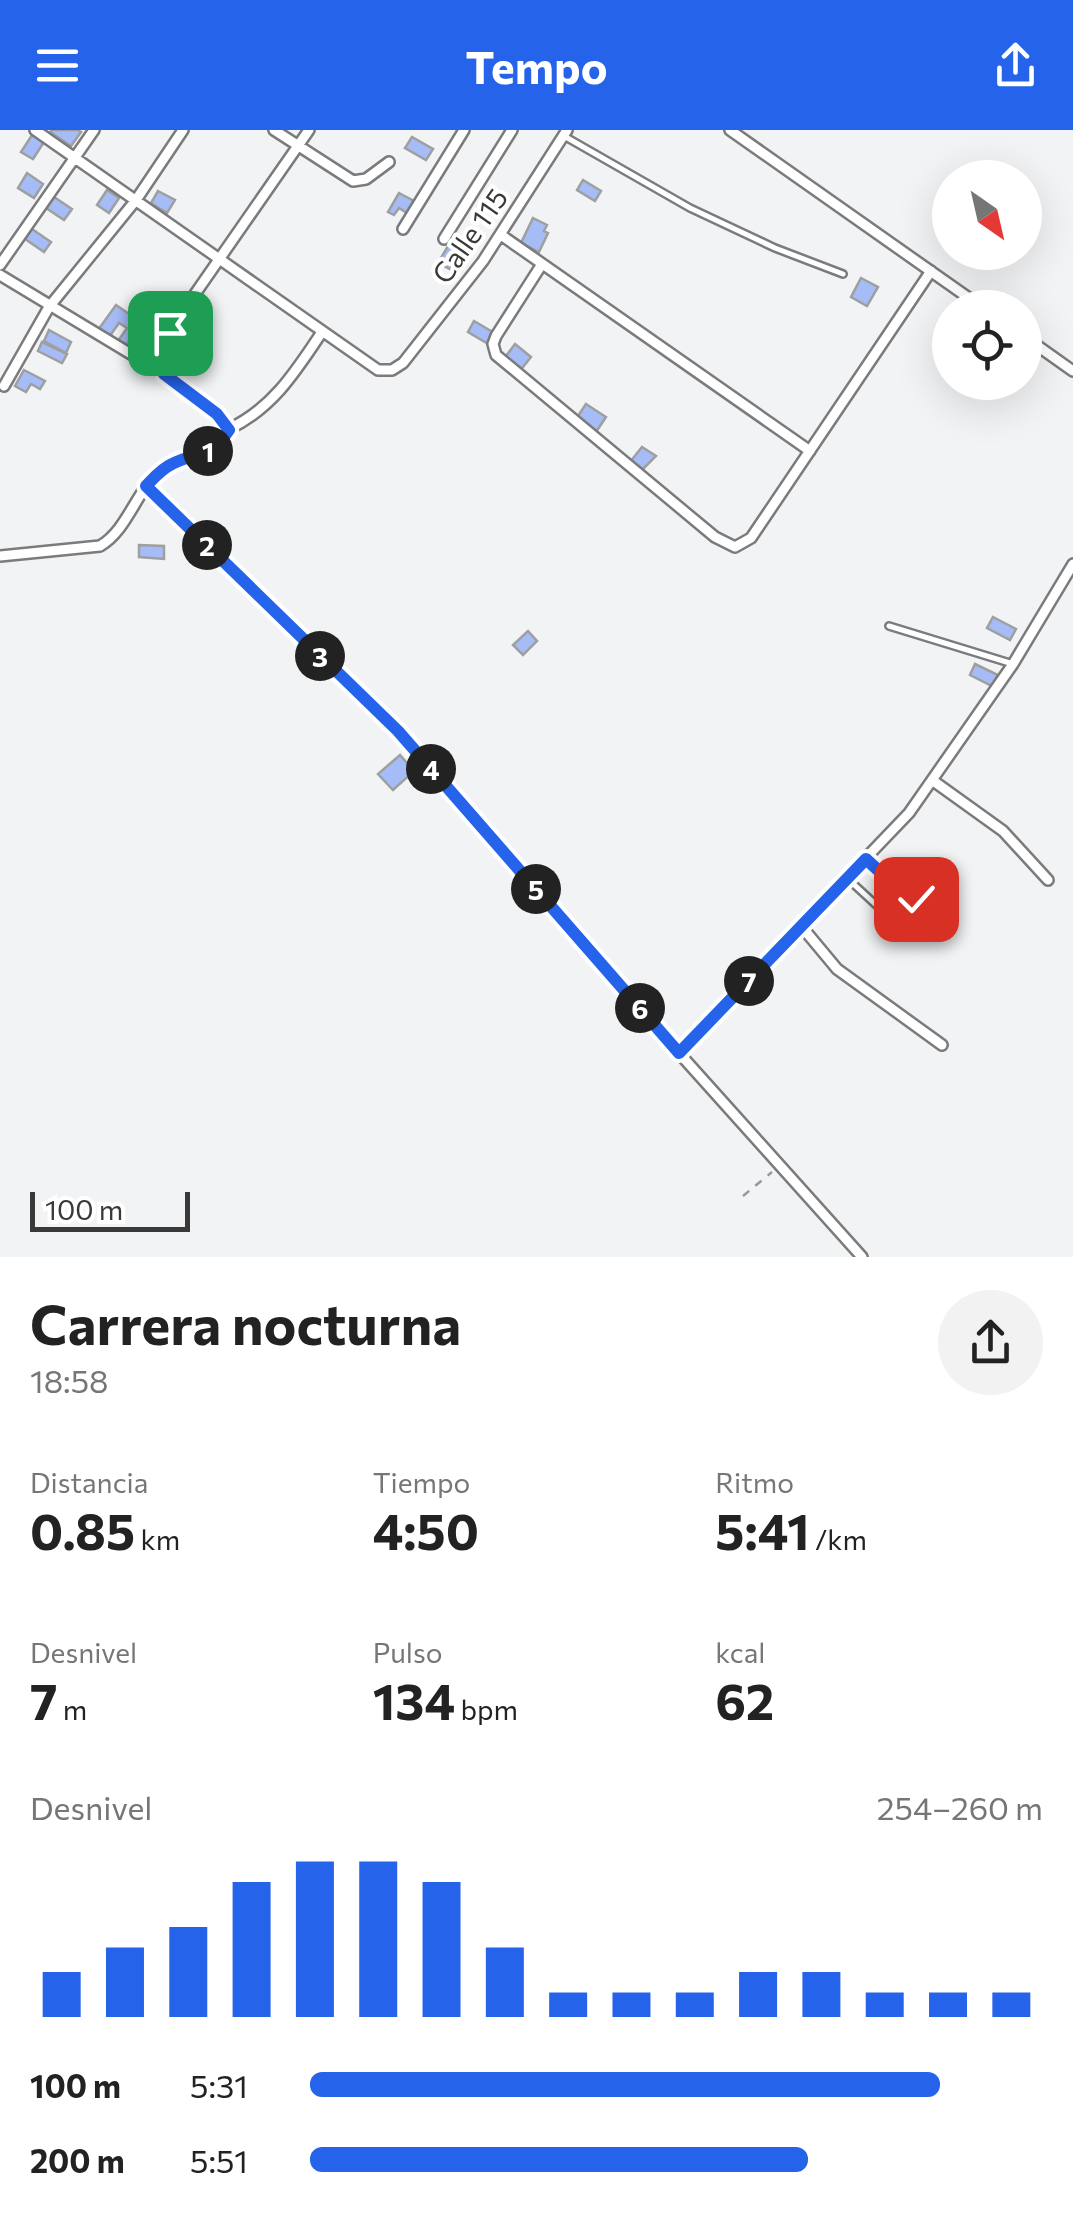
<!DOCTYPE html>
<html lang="es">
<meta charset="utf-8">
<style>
body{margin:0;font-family:Commissioner,sans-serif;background:#f2f2f2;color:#222;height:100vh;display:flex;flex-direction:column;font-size:38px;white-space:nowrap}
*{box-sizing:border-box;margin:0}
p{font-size:32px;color:#767676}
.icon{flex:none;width:55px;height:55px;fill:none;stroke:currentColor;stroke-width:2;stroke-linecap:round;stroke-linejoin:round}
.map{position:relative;height:1127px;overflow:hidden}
.panel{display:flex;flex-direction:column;background:#fff;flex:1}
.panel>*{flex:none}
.needle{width:65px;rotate:146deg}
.buttons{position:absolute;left:932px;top:30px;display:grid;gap:20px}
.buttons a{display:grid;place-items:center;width:110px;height:110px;border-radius:50%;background:#fff;box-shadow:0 10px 40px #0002;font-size:50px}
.scale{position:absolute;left:30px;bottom:25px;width:160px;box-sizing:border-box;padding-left:10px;border:5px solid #39393a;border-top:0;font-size:28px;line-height:35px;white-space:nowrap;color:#39393a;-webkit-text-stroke:8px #fff;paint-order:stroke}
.pin{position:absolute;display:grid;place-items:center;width:85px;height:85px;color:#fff;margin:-42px;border-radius:20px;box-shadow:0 5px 15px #0006}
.km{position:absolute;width:50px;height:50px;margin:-25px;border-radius:50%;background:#222;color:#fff;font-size:28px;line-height:50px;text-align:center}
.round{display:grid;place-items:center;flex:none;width:105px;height:105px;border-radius:52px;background:#f2f2f2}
.overview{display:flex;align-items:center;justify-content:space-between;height:170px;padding:0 30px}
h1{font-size:55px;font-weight:700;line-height:75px}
.figures{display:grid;grid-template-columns:repeat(3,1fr);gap:15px;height:170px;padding:10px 30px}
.figures div{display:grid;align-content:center}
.figures b{font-size:50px;font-weight:700}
.figures small{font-size:28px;font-weight:400}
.figures p{font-size:28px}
.chart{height:280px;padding:20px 30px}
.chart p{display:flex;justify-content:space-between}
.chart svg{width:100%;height:180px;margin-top:10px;stroke:#2563eb;stroke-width:6}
ul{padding:0 30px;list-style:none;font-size:32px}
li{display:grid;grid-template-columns:160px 120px 1fr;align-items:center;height:75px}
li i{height:25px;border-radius:12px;background:#2563eb}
header{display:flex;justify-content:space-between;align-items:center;height:130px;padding:0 30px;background:#2563eb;color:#fff;font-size:45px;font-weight:700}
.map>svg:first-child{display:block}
</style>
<header><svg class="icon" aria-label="menu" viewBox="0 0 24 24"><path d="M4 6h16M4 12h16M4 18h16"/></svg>Tempo<svg class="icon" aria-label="share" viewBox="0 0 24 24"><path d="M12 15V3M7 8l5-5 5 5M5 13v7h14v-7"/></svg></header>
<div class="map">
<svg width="1073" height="1127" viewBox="0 0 1073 1127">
<rect width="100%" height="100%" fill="#f2f3f4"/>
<path fill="#a6bcf6" stroke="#9e9fa0" stroke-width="2.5" d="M52,0H78L81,2L71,16L50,2Z
M32,5L44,12L33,29L21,22Z
M412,7L433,19L426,30L405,18Z
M27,43L43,54L34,68L18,58Z
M583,50L601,61L595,71L577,60Z
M107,60L119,68L109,83L97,75Z
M158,61L175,70L167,83L151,73Z
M399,63L414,71L407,83L399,78L394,85L388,82Z
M54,67L72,79L64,90L46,78Z
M533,88L547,95L544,101L548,103L539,122L521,113Z
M32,99L51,112L44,122L25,109Z
M448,116L459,123L450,139L438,133Z
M861,148L878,157L867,176L851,167Z
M116,175L141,192L124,219L116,214L127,198L119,193L107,210L96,203Z
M474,191L496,204L490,215L468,202Z
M49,200L71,212L66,223L44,211Z
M42,212L67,224L62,233L38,221Z
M515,214L531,227L519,242L503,230Z
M24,240L45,251L40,259L31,254L26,262L15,256Z
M586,274L606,287L596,302L576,289Z
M642,317L656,326L641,341L630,332Z
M139,415L164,416V429L139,427Z
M993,487L1016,499L1010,510L987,498Z
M528,501L537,511L523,525L513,515Z
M975,534L998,545L992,556L970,545Z
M400,625L414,641L393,660L378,644Z"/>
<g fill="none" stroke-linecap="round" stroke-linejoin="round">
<g stroke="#7a7b7d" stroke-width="10">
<path id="lane" d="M564,6L690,78L775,118L843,144
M889,496L1013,534
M398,601L679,923
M848,749L899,796"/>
</g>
<g stroke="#7a7b7d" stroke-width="14">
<path id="street" d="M35,0L378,240H392L403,233L483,131L567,0
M274,0L353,51L366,49L389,32
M730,0L983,178
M403,99L464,0
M501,105L810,321
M444,109L512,0
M542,134L496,206L493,214L496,225L715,407L735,417L751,408L931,141
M0,135L94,0
M0,145L164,244L217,284L229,299C207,333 190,319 164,338C136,358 129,399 100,416L0,426
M1025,207L1073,241
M164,244L165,221L179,187L309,0
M4,256L49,177L136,70L183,0
M229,299C273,278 296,241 322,202
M932,650L1003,701L1048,750
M866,729L912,768H919L937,753
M802,797L837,839L942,915
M862,1127L679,923L909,683L1013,534L1073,434"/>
</g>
<path stroke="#979899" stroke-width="2.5" stroke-dasharray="8 8" stroke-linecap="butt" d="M154,363L392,595
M743,1066L772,1042"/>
<use href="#lane" stroke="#fff" stroke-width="5"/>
<use href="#street" stroke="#fff" stroke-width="9"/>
</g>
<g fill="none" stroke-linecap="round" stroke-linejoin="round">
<g stroke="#fff" stroke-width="20">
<path id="route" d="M170,203L165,221L164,244L217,284L229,300C211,327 198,321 172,334C161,339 154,348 146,356L398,601L679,923L866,729L906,766L916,769"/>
</g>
<use href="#route" stroke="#2563eb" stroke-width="12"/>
</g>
<g text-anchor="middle" stroke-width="8" stroke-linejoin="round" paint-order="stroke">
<g font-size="28" fill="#39393a" stroke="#fff">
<text transform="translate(470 106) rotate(-55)" y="10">Calle 115</text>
</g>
</g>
</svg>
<div class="buttons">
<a><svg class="needle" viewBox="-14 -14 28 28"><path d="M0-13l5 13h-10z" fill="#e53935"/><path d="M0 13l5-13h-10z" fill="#767676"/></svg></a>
<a><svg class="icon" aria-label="locate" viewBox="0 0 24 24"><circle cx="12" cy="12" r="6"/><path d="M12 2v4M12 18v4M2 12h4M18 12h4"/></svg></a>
</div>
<div class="scale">100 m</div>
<div class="pin" style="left:170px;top:203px;background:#1e9e55"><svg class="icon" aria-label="arrive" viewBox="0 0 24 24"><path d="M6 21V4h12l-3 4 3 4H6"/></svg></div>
<div class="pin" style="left:916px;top:769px;background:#d93025"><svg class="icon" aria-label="check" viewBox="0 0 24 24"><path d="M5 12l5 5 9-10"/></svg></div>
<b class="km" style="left:208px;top:321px">1</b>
<b class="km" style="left:207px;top:415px">2</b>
<b class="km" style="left:320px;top:526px">3</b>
<b class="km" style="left:431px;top:639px">4</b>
<b class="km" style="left:536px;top:759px">5</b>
<b class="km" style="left:640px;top:878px">6</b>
<b class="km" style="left:749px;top:851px">7</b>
</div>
<section class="panel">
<div class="overview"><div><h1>Carrera nocturna</h1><p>18:58</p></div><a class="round"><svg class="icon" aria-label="share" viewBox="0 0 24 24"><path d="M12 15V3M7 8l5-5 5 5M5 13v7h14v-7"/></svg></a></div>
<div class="figures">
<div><p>Distancia</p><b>0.85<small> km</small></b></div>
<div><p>Tiempo</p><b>4:50</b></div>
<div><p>Ritmo</p><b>5:41<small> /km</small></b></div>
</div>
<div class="figures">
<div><p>Desnivel</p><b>7<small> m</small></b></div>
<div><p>Pulso</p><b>134<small> bpm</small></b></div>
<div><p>kcal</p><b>62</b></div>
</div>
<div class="chart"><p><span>Desnivel</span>254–260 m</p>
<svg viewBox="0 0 160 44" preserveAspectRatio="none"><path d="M5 44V33M15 44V27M25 44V22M35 44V11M45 44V6M55 44V6M65 44V11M75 44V27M85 44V38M95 44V38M105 44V38M115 44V33M125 44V33M135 44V38M145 44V38M155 44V38"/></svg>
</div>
<ul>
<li><b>100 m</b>5:31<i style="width:86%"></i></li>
<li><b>200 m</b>5:51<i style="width:68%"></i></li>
</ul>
</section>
